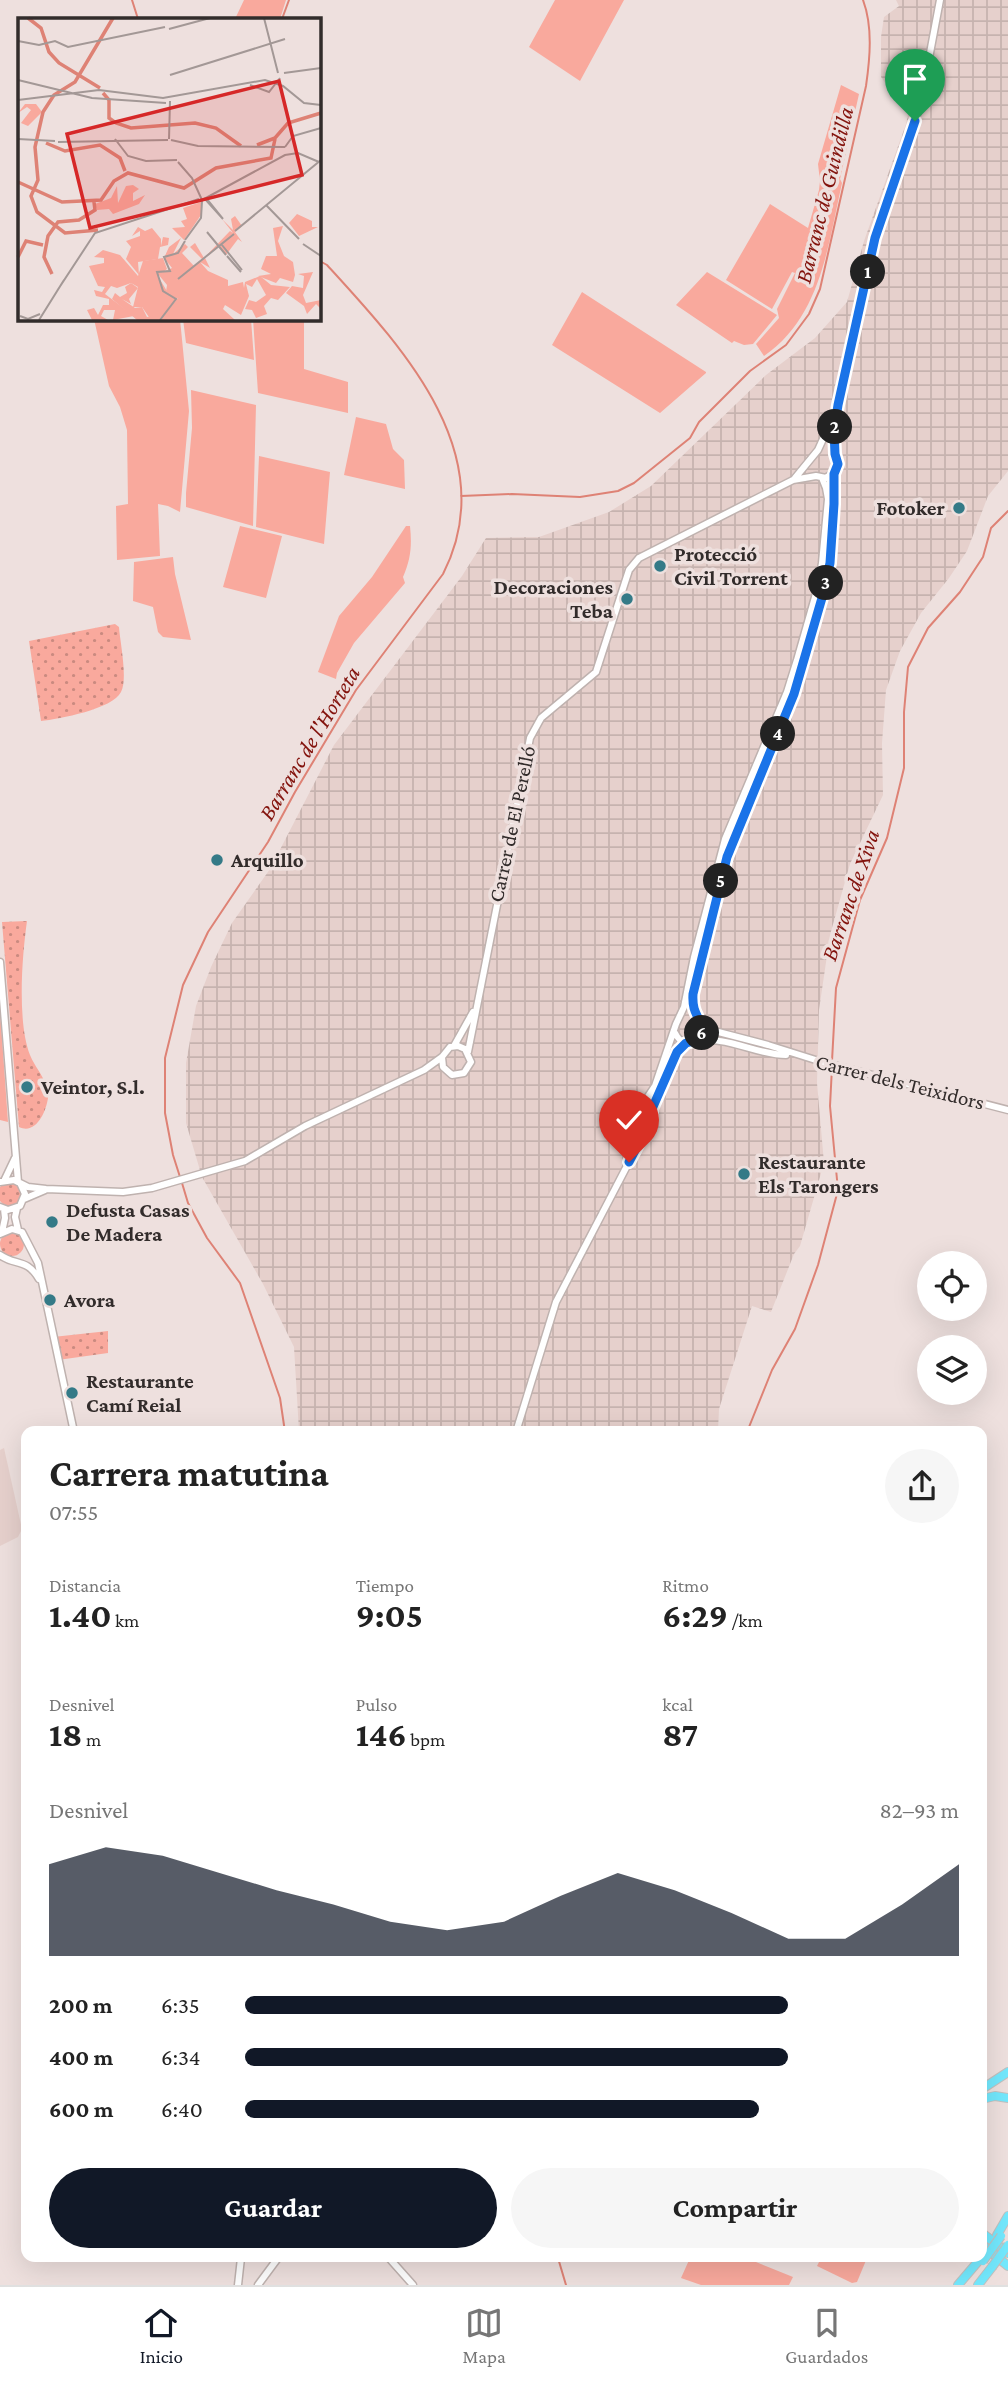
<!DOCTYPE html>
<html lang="es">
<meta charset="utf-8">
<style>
body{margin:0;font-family:"Crimson Pro",serif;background:#f6f6f6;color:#222;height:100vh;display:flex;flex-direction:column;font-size:26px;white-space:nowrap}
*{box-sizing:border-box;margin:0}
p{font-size:23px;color:#767676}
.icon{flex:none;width:38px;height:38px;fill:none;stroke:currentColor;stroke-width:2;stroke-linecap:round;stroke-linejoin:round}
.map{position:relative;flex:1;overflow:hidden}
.panel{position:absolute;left:21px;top:1426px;width:966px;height:836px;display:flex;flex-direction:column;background:#fff;border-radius:14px;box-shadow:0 7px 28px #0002}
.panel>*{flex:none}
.buttons{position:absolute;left:917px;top:1251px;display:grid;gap:14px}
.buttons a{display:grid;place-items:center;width:70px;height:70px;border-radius:50%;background:#fff;box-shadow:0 7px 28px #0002;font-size:35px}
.pin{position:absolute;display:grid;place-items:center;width:60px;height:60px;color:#fff;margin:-72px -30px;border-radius:50% 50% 50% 0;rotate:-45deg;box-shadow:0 0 7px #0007}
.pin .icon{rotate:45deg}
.km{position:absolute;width:35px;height:35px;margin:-18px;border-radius:50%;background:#222;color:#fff;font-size:19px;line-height:35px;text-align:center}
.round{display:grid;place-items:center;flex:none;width:74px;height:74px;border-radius:37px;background:#f6f6f6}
.overview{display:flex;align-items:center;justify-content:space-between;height:119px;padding:0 28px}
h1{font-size:38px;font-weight:700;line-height:52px}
.metrics{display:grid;grid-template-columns:repeat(3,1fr);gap:10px;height:119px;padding:7px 28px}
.metrics div{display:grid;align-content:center}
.metrics b{font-size:35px;font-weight:700}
.metrics small{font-size:19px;font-weight:400}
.metrics p{font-size:19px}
.chart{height:196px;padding:14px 28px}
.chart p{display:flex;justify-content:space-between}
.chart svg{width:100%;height:126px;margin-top:7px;fill:#111827;opacity:.7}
.button{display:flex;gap:14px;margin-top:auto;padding:14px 28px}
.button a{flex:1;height:80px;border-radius:42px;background:#111827;color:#fff;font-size:28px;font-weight:700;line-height:80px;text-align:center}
.button a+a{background:#f6f6f6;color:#222}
ul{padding:0 28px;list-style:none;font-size:23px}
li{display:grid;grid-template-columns:112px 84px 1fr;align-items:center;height:52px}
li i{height:18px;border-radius:9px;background:#111827}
.tabs{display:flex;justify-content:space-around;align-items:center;height:98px;border-top:2px solid #e0e0e0;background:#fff;font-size:19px;color:#767676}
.tabs a{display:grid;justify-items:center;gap:4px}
.tabs .selected{color:#111827}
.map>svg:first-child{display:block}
</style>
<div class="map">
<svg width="1008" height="2285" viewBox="0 0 1008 2285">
<defs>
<pattern id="industrial-grid" width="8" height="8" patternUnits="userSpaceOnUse" patternTransform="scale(1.75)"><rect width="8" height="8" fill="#e6d0cc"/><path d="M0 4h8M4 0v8" fill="none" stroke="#c6b3af"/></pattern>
<pattern id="park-dots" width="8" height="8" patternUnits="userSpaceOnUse" patternTransform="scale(1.75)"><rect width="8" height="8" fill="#f9a99d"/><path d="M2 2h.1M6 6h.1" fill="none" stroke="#ca8a80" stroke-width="1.8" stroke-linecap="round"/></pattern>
</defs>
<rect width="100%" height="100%" fill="#eee0de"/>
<path fill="#e6d0cc" d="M4,1448L22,1529L18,1537L0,1546V1450Z"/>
<path fill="url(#industrial-grid)" d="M896,0H1008V471L988,496L967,551L949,578L921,613L900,651L886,690L882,743L883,795L850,864L830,935L819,1010L817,1083L824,1163L800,1246L794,1254L771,1312L752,1306L719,1409L718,1431H299L294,1347L263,1284L202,1177L186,1123V1063L196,1006L211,967L232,923L270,869L334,745L462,576L486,538L539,537L609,512L651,486L766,375L815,338L847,302L864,241L906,124L912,96L896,86L886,84L881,77V37L884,17L899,6Z"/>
<path fill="#f9a99d" d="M244,0H286L280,19H235Z
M555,0H624L580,81L529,47Z
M841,85L859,94L840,179L842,183C828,245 821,317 764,356L756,344L779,318L777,309L795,273L792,272L772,309L726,280L770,204L808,228L819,190L820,181L818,164Z
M707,272L777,315L753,344L744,345L734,341L732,343L676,305Z
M582,292L706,372V373L660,413L552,345Z
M94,319H180L189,411L180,512L168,506L158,504L160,556L117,560L116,506L128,504L127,430L120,407L109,386Z
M183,319H251L254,360L186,343Z
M253,319H304V369L348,382V413L258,393Z
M191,390L256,405L253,526L186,507V493L192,428Z
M356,417L386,424L393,449L404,460L405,489L344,475Z
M259,456L330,472L324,544L256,527Z
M240,526L282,536L266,598L223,587Z
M406,526H410C412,545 411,559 403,577L405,583L354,643L337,673L336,679L318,672L339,616L372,577Z
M173,557L175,574L191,640L163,637L158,632L153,607L133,601L134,562Z
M0,1010L8,1122L0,1120Z
M690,2258H746L793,2277L789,2285H701L681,2278Z
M821,2258H867L857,2282L852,2283L817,2266Z"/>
<path fill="url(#park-dots)" d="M115,624L119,627C120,642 128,679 121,692C113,709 59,719 41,721L29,641Z
M27,921C22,956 17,1022 30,1055C35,1068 49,1081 48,1098C46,1112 36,1135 19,1127L2,922Z
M-2 1194a12 12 0 1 1 24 0a12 12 0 1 1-24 0Z
M0 1244a12 12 0 1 1 24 0a12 12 0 1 1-24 0Z
M108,1331V1353L58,1360L53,1337Z"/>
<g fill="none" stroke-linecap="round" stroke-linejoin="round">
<path stroke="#de8275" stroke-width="2" d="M132,0L138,19
M282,19L289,0
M461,496L512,494L580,497L618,491L634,483L690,438L699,422L750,371L786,345L809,314L820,289L866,86C870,58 873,27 863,0
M832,1061L836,988L860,900L887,838L904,768V712L908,667L928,628L960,592L983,557L991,528L1008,511
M180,1177L173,1155L165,1113V1058L183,985L208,932L268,842L295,792L356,690L443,574C504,455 402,347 327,265L318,260
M182,1183L188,1203L207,1238L240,1283L280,1398L285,1432
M747,1432L772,1370L795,1329L818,1265L838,1190L830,1106L832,1067
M558,2258L566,2285"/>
<g stroke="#bfb2af" stroke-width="9">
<path id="secondary" d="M795,478L818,450L833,417
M0,962L18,1182
M703,1028L768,1045L822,1062L1008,1110
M675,1033C681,1045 687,1043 698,1040C704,1039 714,1040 720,1041C742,1044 764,1055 786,1055
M698,1040L703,1028L696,1017L693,994L727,857L794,694L824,591L829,563L834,504V474
M454,1046L473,1012
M468,1052L530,738L541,718L596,672L629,570L639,558L793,480L816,476L826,478L837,470L834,431L838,405L875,238L920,106L940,0
M636,1123L632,1117V1110L636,1105L645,1101L655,1086L676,1024L684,1007L694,957L725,839L787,692L797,660L817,590L822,563L828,499L826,488L822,478
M634,1149L633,1144L636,1123
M5,1179L15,1158
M0,1182L14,1180L28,1187L46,1189L123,1192L152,1188L245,1161L305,1126L424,1070L442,1057L450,1047L458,1046L465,1049L471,1062L464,1073L452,1075L443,1067L442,1057
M24,1199L45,1190
M0,1207L8,1210L20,1206L25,1194L21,1185
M17,1208L15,1217L18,1230
M2,1232L5,1218L4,1209
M0,1234L12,1229L22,1232L38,1263L74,1432
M0,1255C15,1266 27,1258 39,1279
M516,1432L556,1302L652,1118V1109L674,1059L686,1043
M389,2258L413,2285
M238,2285L241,2258
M258,2285L278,2258"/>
</g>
<g stroke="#c2c0bf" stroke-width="10">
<path id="highway" d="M982,2089L1008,2072
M982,2099L995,2096L1008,2098
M982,2233L1008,2253
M997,2235L1008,2216
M982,2245L1008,2266
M958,2285L981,2258
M978,2285L992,2267"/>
</g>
<use href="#secondary" stroke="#fff" stroke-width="6"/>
<use href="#highway" stroke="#73e8fd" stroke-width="8"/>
<g stroke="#c2c0bf" stroke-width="10" stroke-linecap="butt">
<path id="highway-bridge" d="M983,2261L1001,2236
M992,2267L1008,2245"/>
</g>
<use href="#highway-bridge" stroke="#73e8fd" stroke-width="8"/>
</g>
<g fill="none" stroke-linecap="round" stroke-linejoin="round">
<g stroke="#fff" stroke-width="14">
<path id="route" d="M629,1162L652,1118V1109L677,1052L686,1043L698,1040L703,1028C697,1014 692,1011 693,994L727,857L794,694L824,591L830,563L834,504V474L838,464L835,454L834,431L838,405L875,238L915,121"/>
</g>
<use href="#route" stroke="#1a73e8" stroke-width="9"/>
</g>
<g fill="#347a87" stroke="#eee0de" stroke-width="2.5">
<circle cx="959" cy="508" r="7"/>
<circle cx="660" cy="566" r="7"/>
<circle cx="627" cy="599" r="7"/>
<circle cx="217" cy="860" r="7"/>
<circle cx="27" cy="1087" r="7"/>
<circle cx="744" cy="1174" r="7"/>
<circle cx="52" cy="1222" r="7"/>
<circle cx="50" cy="1300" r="7"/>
<circle cx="72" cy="1393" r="7"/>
</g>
<g text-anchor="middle" stroke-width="7" stroke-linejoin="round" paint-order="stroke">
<g font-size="21" font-weight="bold" fill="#322c2b" stroke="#eee0de" text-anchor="start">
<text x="945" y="515" text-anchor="end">Fotoker</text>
<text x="674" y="561">Protecció<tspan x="674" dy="24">Civil Torrent</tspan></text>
<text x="613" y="594" text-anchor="end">Decoraciones<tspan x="613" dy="24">Teba</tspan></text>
<text x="231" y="867">Arquillo</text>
<text x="41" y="1094">Veintor, S.l.</text>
<text x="758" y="1169">Restaurante<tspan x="758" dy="24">Els Tarongers</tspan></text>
<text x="66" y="1217">Defusta Casas<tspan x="66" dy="24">De Madera</tspan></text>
<text x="64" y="1307">Avora</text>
<text x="86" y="1388">Restaurante<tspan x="86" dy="24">Camí Reial</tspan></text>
</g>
<g font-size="21" fill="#322c2b" stroke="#eee0de">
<text transform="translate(512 824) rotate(-78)" y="7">Carrer de El Perelló</text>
<text transform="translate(900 1082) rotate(14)" y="7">Carrer dels Teixidors</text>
</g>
<g font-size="23" font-style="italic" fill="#83130d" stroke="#eee0de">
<text transform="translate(824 195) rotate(-76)" y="8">Barranc de Guindilla</text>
<text transform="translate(309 743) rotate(-59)" y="8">Barranc de l'Horteta</text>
<text transform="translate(850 895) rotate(-71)" y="8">Barranc de Xiva</text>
</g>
</g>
<g transform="translate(18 18)">
<rect width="303" height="303" fill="#eee0de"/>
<path d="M7,86H18L24,94L10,108L3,105L13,92L9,89L0,95ZM115,167L121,171L115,175V183L127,177L121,186L95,196L91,191L79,192L77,186L93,180L99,168L100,185L108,168ZM265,208L260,223L266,238L275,244L277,257L275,264L262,260L258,265L240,258L253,256L243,251L248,238H259L255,210ZM295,254L285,277L288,285L303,282V291L298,286L289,296L286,288L268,275L274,268L285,270L286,258L280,256Z" fill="#f9a99d"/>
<path d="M85,232L102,237L120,258L125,243L145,240L149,251L140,258L150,275L162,277L142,302H133L124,289H115L120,269L113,265L99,270L93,268L87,276L116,298L95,302L97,292H86L83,298L90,302H74L69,292L76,290L80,297L85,287H91V281L78,278L76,272L84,274L87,269L80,268L71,248L86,245V240L76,239Z" fill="#f9a99d"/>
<path d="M263,176L217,214L224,224L220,221L208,237L201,228L187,240L192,250L182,244L190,253L210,262V268L225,264L226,270L227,264L242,258L253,267L272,269L260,282L253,280L246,288L249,296L238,300L234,292L227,291L231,282L238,284L248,277L239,261L234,269L228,266L231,278L223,297L207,287L205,291L217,302H142L160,280L148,274L149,267L140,256L154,250L146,240L151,229L163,220L155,236L167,226L170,229L164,235L176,248L184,241L172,229L177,225L186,240L212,213L215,215L204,201L215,212L213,201L217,198L224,208ZM183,184V197L166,222L154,210L167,209L163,203L169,201L165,190ZM279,196L294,203V209H300L281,218L271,205ZM120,209L127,213L134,210L143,221V228L145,219L151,220L150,227L142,229L140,241L120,244L121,257L108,241L113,229L108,223L122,218V213L114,218ZM113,265L120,270L111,281L113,286L104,281L117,290L124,289L129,299L135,298L133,302H119L94,281L97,275L102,279L109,275L107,269Z" fill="#f9a99d"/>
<path fill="none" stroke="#de8275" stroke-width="3.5" d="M10,0L23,10L31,34L41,45L82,70M85,75L91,82V100L98,105L113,110L177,105L198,110L223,128M28,125L47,133L82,127L102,140L107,153M239,127L257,120L270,105L303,95M0,164L44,184L83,182L96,163L110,155L166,170L198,150L253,140L257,121M80,212L47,215L19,194L13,178L20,162L17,129L25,94L36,77L57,64L95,0M0,239L8,223L25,227M34,256L26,239L30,218L40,204L61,202L77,192L76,184"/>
<path fill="none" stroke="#a39896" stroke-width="2" d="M246,0L260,55M151,11L192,0M0,23L21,27L37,23L50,29L147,9M266,55L303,50M152,57L267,21M0,62L74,80L148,85M232,67L251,74L262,60M0,82L81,72L145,80L247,62L265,68L286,85L303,87M0,121L37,123M97,121L110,138L128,143L159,142M151,121L152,83M153,122L180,128L267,129M40,124L150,122M267,129L275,118L303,110M160,144L174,160L184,182M186,181L267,137L280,135L301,144M187,181L205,201L188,180M248,187L281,221M217,213L303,142M189,214L208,237M167,222L183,200L184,183M285,226L303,238M204,227L224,252M209,238L223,254M160,261L216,216M39,273L77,215L181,181M2,298L10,301L22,296M21,302L46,262M142,302L158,281L145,273L139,254L152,253L146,239L160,235L167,223"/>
<path fill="#d62828" fill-opacity="0.15" stroke="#d62828" stroke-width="3.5" d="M261,63L284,157L72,210L49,116Z"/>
<rect width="303" height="303" fill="none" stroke="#322c2b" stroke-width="3.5"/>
</g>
</svg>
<div class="buttons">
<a><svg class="icon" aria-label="locate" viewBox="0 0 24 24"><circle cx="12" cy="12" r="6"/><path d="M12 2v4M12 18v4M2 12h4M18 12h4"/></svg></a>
<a><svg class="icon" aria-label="layers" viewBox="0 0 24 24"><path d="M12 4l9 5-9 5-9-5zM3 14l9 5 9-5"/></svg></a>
</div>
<div class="pin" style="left:915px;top:121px;background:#1e9e55"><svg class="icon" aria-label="arrive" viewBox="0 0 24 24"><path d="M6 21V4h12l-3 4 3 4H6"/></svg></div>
<div class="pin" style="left:629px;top:1162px;background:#d93025"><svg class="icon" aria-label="check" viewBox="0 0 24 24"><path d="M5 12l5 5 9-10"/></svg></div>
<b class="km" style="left:868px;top:272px">1</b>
<b class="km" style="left:835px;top:427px">2</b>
<b class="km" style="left:826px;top:583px">3</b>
<b class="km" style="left:778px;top:734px">4</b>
<b class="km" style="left:721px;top:881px">5</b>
<b class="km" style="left:702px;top:1033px">6</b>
<section class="panel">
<div class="overview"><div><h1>Carrera matutina</h1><p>07:55</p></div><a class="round"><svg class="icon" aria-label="share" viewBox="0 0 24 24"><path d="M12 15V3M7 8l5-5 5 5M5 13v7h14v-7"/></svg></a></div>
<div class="metrics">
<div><p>Distancia</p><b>1.40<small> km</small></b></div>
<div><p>Tiempo</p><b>9:05</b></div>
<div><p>Ritmo</p><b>6:29<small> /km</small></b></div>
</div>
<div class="metrics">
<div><p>Desnivel</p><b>18<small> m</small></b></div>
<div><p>Pulso</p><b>146<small> bpm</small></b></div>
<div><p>kcal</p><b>87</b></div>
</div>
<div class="chart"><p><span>Desnivel</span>82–93 m</p>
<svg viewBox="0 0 160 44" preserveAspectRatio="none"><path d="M0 44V12L10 6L20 9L30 15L40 21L50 26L60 32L70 35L80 32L90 23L100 15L110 21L120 29L130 38L140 38L150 26L160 12V44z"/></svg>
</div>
<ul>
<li><b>200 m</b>6:35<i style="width:76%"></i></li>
<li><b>400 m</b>6:34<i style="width:76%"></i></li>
<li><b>600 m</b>6:40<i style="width:72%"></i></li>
</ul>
<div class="button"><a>Guardar</a><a>Compartir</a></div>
</section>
</div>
<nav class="tabs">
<a class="selected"><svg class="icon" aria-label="home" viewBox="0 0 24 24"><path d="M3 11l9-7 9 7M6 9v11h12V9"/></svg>Inicio</a>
<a><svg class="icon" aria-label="map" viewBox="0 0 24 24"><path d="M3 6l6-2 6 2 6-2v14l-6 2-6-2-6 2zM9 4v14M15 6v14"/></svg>Mapa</a>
<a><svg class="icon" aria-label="saved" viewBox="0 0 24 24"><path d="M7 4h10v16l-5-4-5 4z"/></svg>Guardados</a>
</nav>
